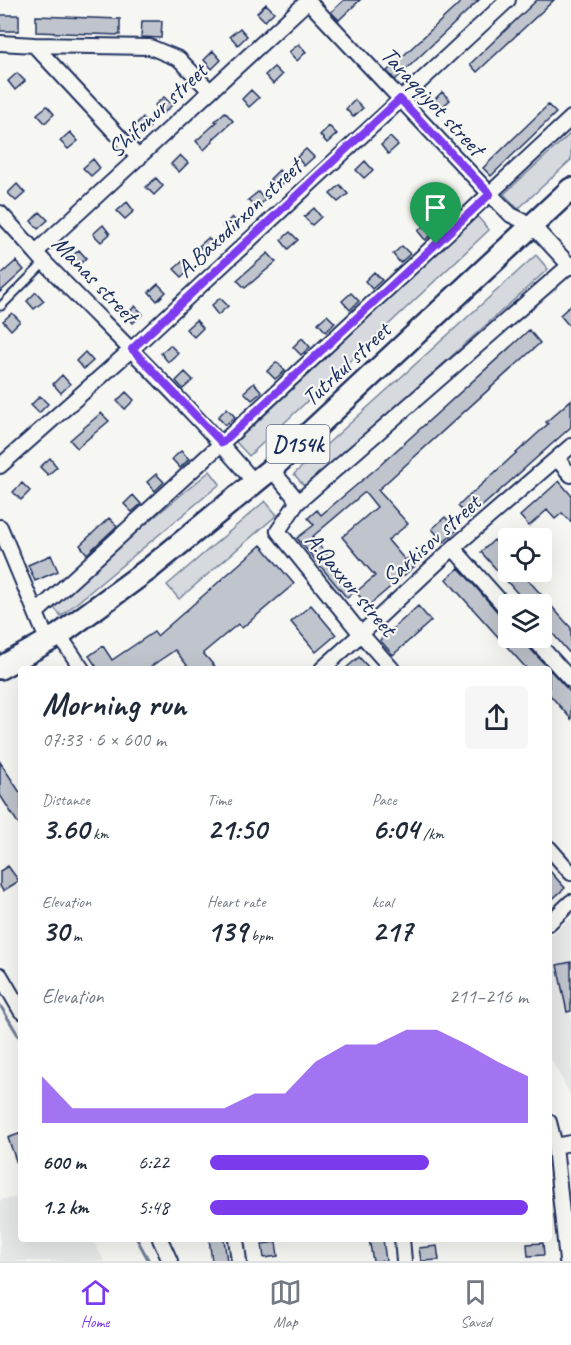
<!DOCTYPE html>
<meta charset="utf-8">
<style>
body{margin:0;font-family:Caveat,sans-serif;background:#f6f6f7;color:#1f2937;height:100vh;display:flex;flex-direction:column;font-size:22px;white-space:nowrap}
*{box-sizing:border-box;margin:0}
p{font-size:20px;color:#747a83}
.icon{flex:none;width:33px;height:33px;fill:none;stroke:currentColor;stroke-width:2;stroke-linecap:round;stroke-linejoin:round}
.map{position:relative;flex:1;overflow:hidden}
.side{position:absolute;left:18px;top:666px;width:534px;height:576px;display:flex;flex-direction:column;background:#fff;border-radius:6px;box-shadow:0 6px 24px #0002}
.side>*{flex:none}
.tools{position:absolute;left:498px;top:528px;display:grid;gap:12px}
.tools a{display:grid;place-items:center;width:54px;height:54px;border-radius:6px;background:#fff;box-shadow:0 6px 24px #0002;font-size:30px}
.pin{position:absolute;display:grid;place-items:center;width:51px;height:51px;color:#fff;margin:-62px -26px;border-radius:50% 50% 50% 0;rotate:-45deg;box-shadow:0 0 6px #0007}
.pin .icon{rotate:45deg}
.round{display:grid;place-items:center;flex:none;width:63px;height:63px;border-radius:6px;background:#f6f6f7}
.head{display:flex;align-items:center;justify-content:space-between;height:102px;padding:0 24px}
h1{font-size:33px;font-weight:600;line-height:45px}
.stats{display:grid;grid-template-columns:repeat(3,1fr);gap:9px;height:102px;padding:6px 24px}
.stats div{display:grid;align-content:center}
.stats b{font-size:30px;font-weight:600}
.stats small{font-size:16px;font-weight:400}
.stats p{font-size:16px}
.chart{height:168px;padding:12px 24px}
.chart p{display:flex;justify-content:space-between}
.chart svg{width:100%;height:108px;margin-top:6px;fill:#7c3aed;opacity:.7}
ul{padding:0 24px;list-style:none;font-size:20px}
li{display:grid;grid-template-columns:96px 72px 1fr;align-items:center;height:45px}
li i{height:15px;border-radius:8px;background:#7c3aed}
.menu{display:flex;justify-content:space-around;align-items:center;height:84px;border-top:2px solid #e0e1e3;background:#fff;font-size:16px;color:#747a83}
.menu a{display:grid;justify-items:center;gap:3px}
.menu .active{color:#7c3aed}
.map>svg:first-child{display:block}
</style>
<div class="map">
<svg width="571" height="1261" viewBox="0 0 571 1261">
<rect width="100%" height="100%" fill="#f6f6f2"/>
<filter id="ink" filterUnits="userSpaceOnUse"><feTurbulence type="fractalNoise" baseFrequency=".0167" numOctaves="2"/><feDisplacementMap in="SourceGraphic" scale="12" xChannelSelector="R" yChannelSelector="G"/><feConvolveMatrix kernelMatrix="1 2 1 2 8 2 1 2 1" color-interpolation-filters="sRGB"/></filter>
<g filter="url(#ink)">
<path fill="#e6e7e7" d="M571,918V1096L549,1055V937Z
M21,1197V1239H92L104,1261H0V1200Z"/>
<path fill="#d6d9dd" stroke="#78849e" stroke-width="1.5" d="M571,133V160L518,209L504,194Z
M477,216L489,230L249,456L236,442Z
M536,255L548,269L306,488L294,474Z
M210,471L220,484L61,616L50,603Z
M265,501L277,515L179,599L167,585Z"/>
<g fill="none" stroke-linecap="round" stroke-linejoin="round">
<path stroke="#717e99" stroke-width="3" d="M0,1005L21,1040
M137,1239L149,1261"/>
</g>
<path fill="#c0c4cd" stroke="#1b2f5e" stroke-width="1.5" d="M344,0H360L339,20L331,12Z
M463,0H479L395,80L387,71Z
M537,0H554L477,72L470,64Z
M266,4L274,12L265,21L257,13Z
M0,15H19V31H0Z
M36,16L120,19V35L36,32Z
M142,21H162L161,38L141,37Z
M240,28L247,36L238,45L230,36Z
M299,44L306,52L297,61L289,52Z
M213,51L221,60L212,69L204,60Z
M274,67L282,75L273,84L265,75Z
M17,73L25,81L15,90L8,81Z
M251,90L259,98L249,107L242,99Z
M442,92L450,100L440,109L433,101Z
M164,97L172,105L163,114L155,105Z
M355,100L363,108L353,117L346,109Z
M548,105L556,113L491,176L483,168Z
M47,106L54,114L45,123L37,114Z
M225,112L233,121L212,140L213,141L204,150L196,141L217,122L215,121Z
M142,118L150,127L141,135L133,127Z
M329,126L337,134L327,143L320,135Z
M70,132L78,141L68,149L60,141Z
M390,137L398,145L388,154L381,145Z
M306,149L314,157L304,166L297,157Z
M180,155L188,163L179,172L171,164Z
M93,159L100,168L91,176L83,168Z
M365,161L373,170L364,178L356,170Z
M279,170L287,179L278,187L270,179Z
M156,178L163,186L154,195L146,187Z
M17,184L25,193L16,201L8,193Z
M340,185L348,194L338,202L330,194Z
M258,192L265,200L256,209L248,200Z
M450,201L458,210L448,218L441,210Z
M127,202L134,211L125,219L117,211Z
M314,208L321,217L312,225L304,217Z
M40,212L48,220L38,229L31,221Z
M232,217L240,226L230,234L223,226Z
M427,223L435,231L425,240L418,231Z
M103,225L110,234L101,242L93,234Z
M290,232L298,240L288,249L281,240Z
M208,238L216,246L207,255L199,246Z
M402,246L410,254L400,263L393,254Z
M79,250L86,258L77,267L69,259Z
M268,253L276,262L245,288L237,280Z
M184,260L191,269L182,277L174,269Z
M16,261L24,270L0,292V275Z
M374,272L382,280L372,289L365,281Z
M158,284L166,292L157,301L149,292Z
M36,292L44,301L34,309L27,301Z
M351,293L359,301L350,310L342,301Z
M220,298L228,306L218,315L211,306Z
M571,305V328L560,315Z
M135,306L143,314L133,323L126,315Z
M12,313L20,321L11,330L3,321Z
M327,315L335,323L326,332L318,323Z
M196,320L203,328L194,337L186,329Z
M529,330L540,343L378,490L408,524L388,540L405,560L422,547L428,555L368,606L356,592L375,576L342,537L377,507L365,492L312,537L356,590L347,598L297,538L314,525L308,518L317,510L321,515L378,467Z
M302,338L310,347L301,355L293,347Z
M170,345L178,353L168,362L161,353Z
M85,352L93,361L84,369L76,361Z
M277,362L285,371L275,379L267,371Z
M185,372L193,380L183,389L176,381Z
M62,375L70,384L61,393L53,384Z
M254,383L262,392L252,400L244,392Z
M126,392L134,400L125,409L117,401Z
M40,396L48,404L39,413L31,405Z
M571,400V427L469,518L458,506L548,424L546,422Z
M227,408L235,417L225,425L218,417Z
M101,413L109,421L77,448L70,440Z
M181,451L189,459L180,468L172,459Z
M50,458L57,467L48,475L40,467Z
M156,474L164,482L155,491L147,482Z
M559,481L571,495V522L562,513L555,519L547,510L529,526L520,516Z
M22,483L30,491L21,500L13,492Z
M133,495L141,504L132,512L124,504Z
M445,517L457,530L444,542L432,529Z
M109,518L117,526L87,554L80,545Z
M494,540L508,557V572H521L571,628V655L542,621V604H527L481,552Z
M261,545L294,584L242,628L238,624L203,653L217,669H190L175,650L147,669H98L89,656L103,646L112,660L154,632L157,636Z
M51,555L58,571L35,581L28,565Z
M459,568L501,616L508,622V638H522L526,644L549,669H527L446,579Z
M311,605L336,635L316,652L291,622Z
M418,606L431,621L393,655L380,640Z
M359,657L370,669H345Z
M549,669L571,693V719L549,694Z
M0,762L21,794V828L0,795Z
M8,866L19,881L3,891L0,886V871Z
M549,870L565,888L549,902Z
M571,962V1011L567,1012L557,965Z
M21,1133V1172H20L8,1138Z
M209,1239H224L227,1261H212Z
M369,1239H383L386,1261H373Z
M276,1242L278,1256L264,1258L262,1244Z
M543,1243L544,1255L528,1256L527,1244Z
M437,1246L439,1260L421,1261L419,1248Z"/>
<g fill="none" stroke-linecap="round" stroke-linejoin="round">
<g stroke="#1b2f5e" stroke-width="11">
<path id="lane" d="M1,306L45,262"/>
</g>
<g stroke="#1b2f5e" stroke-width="18">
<path id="street" d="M307,0L490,194L511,215L532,225L571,267
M0,43L34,45L150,47L179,59L210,91
M34,45L139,158
M0,213C16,230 31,247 46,264C116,336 190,406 255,483
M36,252L309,0
M557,459L571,475
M0,466L132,349L508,0
M271,469L293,495L297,503L278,531L361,634L392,669
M297,503L571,264
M0,527L48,642
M453,548L508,610
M36,613L222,443L571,118
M59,635L82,669
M533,638L571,680
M322,669L361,634L453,548L571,446
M549,848L571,873
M549,923L571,902
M0,975L21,1011
M549,1122L555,1146L567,1261
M555,1146L571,1143
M160,1239L170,1261
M236,1239L239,1261
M402,1239L404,1261"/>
</g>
<g stroke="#1b2f5e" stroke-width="26">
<path id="primary" d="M0,668L59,635L149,569L271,469L571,189"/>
</g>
<use href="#lane" stroke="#f6f6f2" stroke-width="7"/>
<use href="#street" stroke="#f6f6f2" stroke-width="14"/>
<use href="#primary" stroke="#f6f6f2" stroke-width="21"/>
</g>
</g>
<g fill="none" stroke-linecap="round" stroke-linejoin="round" filter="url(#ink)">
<g stroke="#fff" stroke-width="12">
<path id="route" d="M400,99L490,194L222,443L132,349Z"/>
</g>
<use href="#route" stroke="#7c3aed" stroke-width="8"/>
</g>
<g text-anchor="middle" stroke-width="4.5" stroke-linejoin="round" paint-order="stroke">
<rect fill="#f6f6f2" stroke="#5d6b8a" stroke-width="1.5" x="266.5" y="425" width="63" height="38" rx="4.5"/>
<g font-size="22" font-weight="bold" fill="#1b2f5e">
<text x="298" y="452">D154k</text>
</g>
<g font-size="24" fill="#1b2f5e" stroke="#f6f6f2">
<text transform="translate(433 101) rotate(47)" y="8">Taraqqiyot street</text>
<text transform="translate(157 110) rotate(-43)" y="8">Shifonur street</text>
<text transform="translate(239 218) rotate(-43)" y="8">A.Baxodirxon street</text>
<text transform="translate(95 279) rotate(46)" y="8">Manas street</text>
<text transform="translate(346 364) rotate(-43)" y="8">Tutrkul street</text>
<text transform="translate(431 540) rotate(-42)" y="8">Sarkisov street</text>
<text transform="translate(351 584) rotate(50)" y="8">A.Qaxxor street</text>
</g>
</g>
</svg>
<div class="tools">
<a><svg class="icon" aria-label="locate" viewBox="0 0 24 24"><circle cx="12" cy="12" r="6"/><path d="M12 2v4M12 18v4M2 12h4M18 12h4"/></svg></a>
<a><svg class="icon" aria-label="layers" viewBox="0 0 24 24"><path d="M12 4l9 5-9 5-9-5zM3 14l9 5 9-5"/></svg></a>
</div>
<div class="pin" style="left:436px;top:244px;background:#1e9e55"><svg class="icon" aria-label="arrive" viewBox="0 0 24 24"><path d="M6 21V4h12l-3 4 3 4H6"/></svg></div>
<section class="side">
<div class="head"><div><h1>Morning run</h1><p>07:33 · 6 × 600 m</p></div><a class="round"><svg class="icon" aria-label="share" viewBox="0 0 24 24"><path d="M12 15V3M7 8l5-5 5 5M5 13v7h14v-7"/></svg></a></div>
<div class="stats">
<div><p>Distance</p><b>3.60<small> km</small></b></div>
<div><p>Time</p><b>21:50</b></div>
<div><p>Pace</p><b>6:04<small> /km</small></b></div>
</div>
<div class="stats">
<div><p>Elevation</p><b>30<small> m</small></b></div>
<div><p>Heart rate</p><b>139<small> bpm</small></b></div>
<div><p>kcal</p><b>217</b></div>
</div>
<div class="chart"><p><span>Elevation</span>211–216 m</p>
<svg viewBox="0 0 160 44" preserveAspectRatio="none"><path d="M0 44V25L10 38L20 38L30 38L40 38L50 38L60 38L70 32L80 32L90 19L100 12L110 12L120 6L130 6L140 12L150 19L160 25V44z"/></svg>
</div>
<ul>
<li><b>600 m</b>6:22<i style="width:69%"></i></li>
<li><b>1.2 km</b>5:48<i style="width:100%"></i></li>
</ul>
</section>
</div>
<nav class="menu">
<a class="active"><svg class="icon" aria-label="home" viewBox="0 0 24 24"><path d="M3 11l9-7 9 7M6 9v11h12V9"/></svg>Home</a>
<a><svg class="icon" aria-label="map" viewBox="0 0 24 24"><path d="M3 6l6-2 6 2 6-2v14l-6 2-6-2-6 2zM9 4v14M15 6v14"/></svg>Map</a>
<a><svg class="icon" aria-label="saved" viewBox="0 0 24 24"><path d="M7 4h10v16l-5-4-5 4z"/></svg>Saved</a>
</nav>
